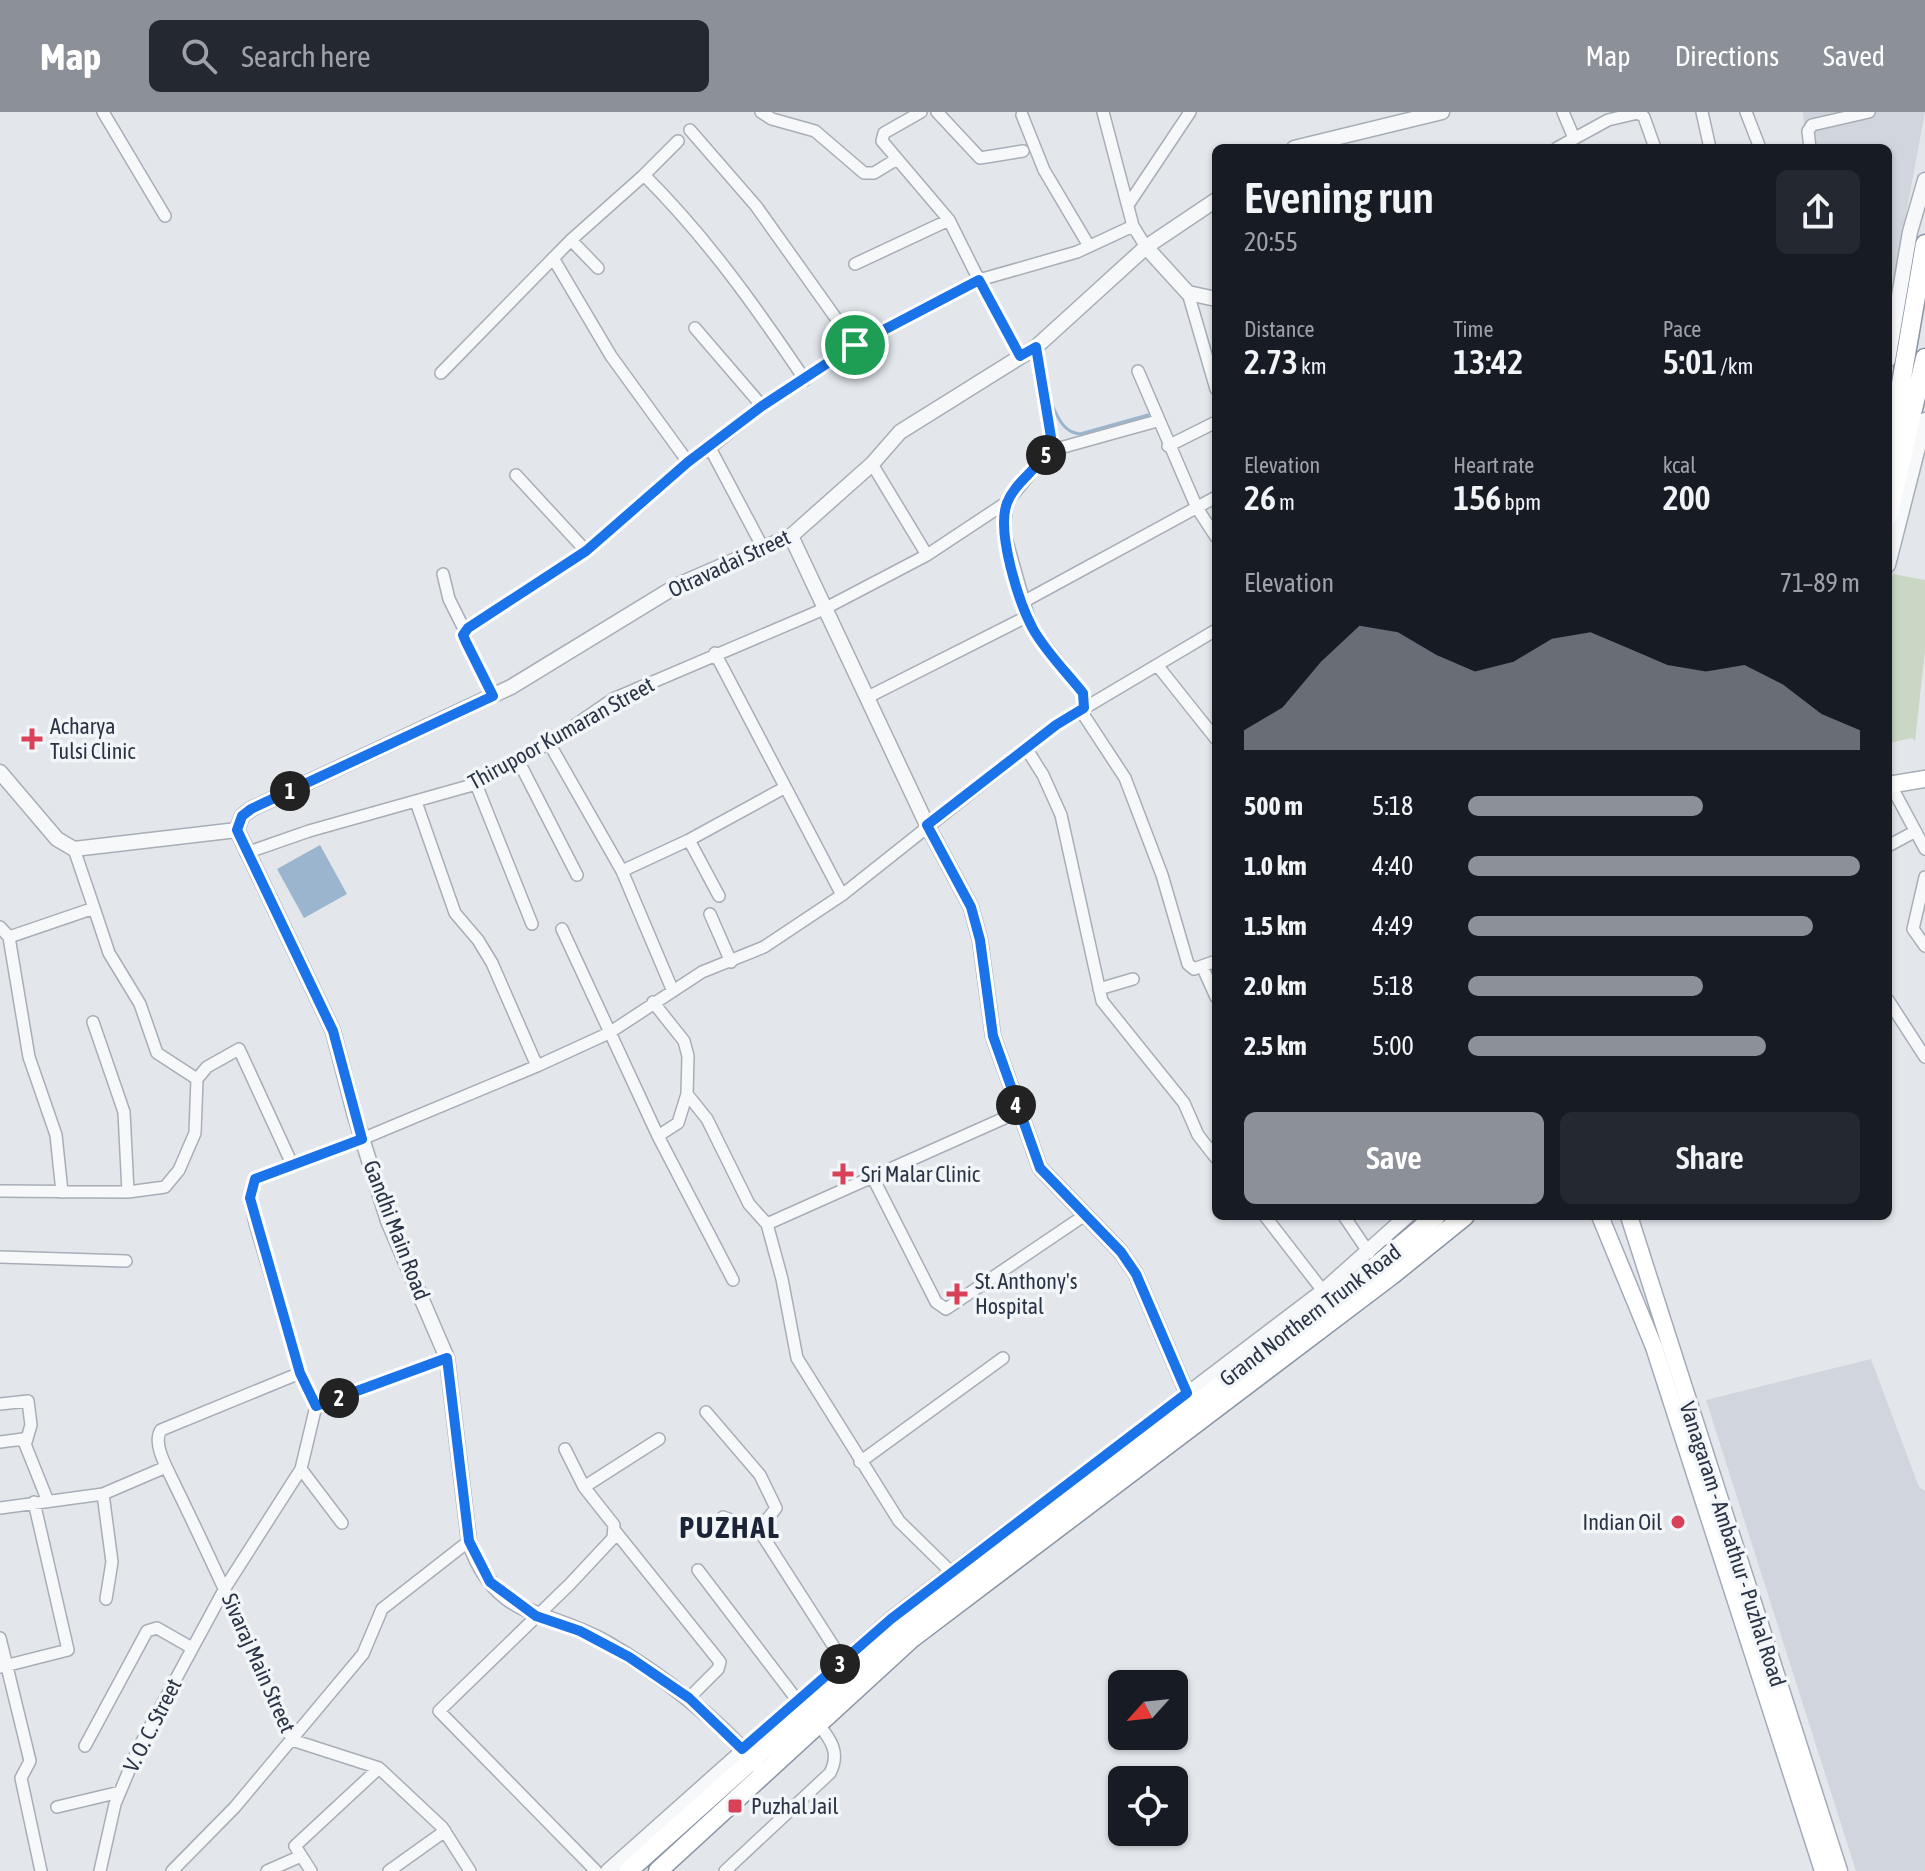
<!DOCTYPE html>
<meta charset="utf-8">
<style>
body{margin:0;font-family:"Asap Condensed",sans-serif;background:#242831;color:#f1f3f6;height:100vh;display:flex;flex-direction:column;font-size:30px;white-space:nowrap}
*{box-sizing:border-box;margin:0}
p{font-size:26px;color:#9ea1a6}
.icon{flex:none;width:44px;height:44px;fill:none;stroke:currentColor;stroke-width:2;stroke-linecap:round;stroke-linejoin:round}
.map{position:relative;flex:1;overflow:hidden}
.sheet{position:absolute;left:1212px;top:32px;width:680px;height:1076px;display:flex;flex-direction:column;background:#171b24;border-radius:12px;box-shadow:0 2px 6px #0004}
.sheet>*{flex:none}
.needle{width:52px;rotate:243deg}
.controls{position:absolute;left:1108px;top:1558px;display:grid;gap:16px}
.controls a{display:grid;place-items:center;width:80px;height:80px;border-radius:12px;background:#171b24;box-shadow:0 2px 6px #0004;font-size:40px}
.pin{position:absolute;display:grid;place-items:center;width:68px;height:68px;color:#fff;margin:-34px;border:4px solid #fff;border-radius:50%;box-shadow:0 2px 8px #0007}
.km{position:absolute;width:40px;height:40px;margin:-20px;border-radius:50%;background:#222;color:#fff;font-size:22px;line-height:40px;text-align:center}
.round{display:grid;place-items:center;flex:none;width:84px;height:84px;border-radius:12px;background:#242831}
.overview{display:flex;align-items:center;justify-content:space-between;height:136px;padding:0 32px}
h1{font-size:44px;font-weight:600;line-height:60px}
.stats{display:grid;grid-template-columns:repeat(3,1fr);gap:12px;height:136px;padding:8px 32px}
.stats div{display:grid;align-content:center}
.stats b{font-size:34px;font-weight:600}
.stats small{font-size:22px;font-weight:400}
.stats p{font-size:22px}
.chart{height:224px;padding:16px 32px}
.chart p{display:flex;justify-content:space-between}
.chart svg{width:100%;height:144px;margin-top:8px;fill:#8c9099;opacity:.7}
.primary-button{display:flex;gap:16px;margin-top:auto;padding:16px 32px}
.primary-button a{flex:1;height:92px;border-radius:12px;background:#8c9099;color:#fff;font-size:32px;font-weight:600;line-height:92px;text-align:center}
.primary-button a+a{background:#242831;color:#f1f3f6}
ul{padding:0 32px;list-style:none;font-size:26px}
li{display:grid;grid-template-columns:128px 96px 1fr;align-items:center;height:60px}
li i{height:20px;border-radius:10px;background:#8c9099}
header{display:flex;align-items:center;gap:48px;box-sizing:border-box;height:112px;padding:0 40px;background:#8c9099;color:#fff}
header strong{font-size:38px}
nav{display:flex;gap:44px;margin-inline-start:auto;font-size:28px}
.search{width:560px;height:72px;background:#242831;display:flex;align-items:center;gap:20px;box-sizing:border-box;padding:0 28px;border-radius:12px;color:#9ea1a6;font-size:30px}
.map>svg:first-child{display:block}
</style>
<header>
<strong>Map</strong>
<div class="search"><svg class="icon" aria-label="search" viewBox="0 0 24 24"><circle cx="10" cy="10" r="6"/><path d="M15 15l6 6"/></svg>Search here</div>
<nav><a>Map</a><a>Directions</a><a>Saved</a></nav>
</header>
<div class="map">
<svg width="1925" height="1759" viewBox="0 0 1925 1759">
<rect width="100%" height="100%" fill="#e3e7ec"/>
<path fill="#d1d6de" d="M1803,0H1925L1888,199V36H1806Z
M1871,1247L1919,1375L1925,1379V1759H1856L1706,1288Z"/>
<path fill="#c9d7c4" d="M1893,462L1925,468V539L1915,629L1912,626L1889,631L1888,476Z"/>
<path fill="#9cb5ce" d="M320,733L347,782L304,806L277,757Z"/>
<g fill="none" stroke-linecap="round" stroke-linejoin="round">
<path stroke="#9cb5ce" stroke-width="3" d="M1052,293C1059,307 1063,320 1080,322L1148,303"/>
<g stroke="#a7aeb7" stroke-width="14">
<path id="minor" d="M103,0L165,104
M761,0L772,7L815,19L864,61H874L897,47
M937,0L980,46L1023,39
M1103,0L1133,114L1146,135
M1563,0L1574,26
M1702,0L1710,36
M1746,0L1760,36
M1022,3L1044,58L1089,134
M690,18L756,94L855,233L762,294L710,336L762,434
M678,29L644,63C707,126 756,195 805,268
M1557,36L1608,8L1638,1L1644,5L1655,36
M1810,36L1808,19L1812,13L1869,0
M1128,93L1190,0
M571,128L598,156
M553,146L611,244L688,350
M855,152L949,108
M1188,181L1216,277
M695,216L762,294
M855,233L979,168L949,108L882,29L884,21L921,0
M1020,244L979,168L1077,140L1133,114
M1138,259L1197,396L1216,425
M441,261L571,128L644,63
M1168,334L1216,310
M1049,339L1157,309
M516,363L586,439
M1007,390L1049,339L1051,325L1036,235
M443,462L449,487L465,519
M1023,490L1216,385
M1028,504L1034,519L1083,581V602L1125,666L1162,763L1188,852L1194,857L1202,854
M715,541L842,783
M1157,553L1216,627
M493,584L466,530L465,519L586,439L688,350L710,336
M866,586L1028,504L1004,419L1007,390L927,443
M549,631L622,759L672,877
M1026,636L1043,663L1061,703L1102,889L1184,991L1198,1023L1216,1046
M519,650L577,763
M1888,668L1925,737
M476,672L532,812
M416,690L455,801L478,828L492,851L537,954
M689,728L719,784
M1888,734L1914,720
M246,741L309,719L476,672L549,631L613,587L824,497L927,443L872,352
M622,759L689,728L784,676
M1925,765L1913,817L1925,834
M94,796L109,841L140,892L157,941L197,967
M710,802L731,850
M0,815L9,825L29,945L56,1023L62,1080
M562,817L658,1024L733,1168
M9,825L94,796L74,737
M1216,849L1202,854L1216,885
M1099,877L1133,867
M1888,888L1925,945
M653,890L684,929L688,944L687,982L678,1011L658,1024
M93,910L124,1000L128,1080
M687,982L707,1007L749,1092L767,1112L782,1167L797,1246L899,1409L951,1460
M872,1064L936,1190L946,1197L1085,1103
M0,1079L128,1080L165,1075L179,1058L195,1021L197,967L207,955L239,937L292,1052
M1265,1104L1323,1179
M1344,1104L1369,1141
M767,1112L1018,1000
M0,1145L126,1149
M300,1261L161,1318C152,1331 167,1356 173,1369C215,1455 254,1541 292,1628L379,1656L442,1715L470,1759
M0,1292L28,1289L31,1313L26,1330
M316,1294L300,1261L255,1111L250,1086L255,1067L362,1027L537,954L609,921L702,860L764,835L842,783L1056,613L1216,518
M706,1300L760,1363L776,1396L759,1418L843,1549
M0,1330L23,1327L47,1387
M565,1337L584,1375L614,1413L613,1426L570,1472L439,1599L596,1759
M860,1350L1003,1246
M301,1357L342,1411
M584,1375L659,1327
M103,1382L112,1450L106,1487
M0,1396L103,1382L166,1355
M723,1405L759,1418
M615,1419L720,1550L718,1557L689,1586
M698,1458L797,1588
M0,1526L30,1649L21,1666L41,1759
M1,1555L68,1538L34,1390
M85,1634L147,1519L157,1516L192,1536
M57,1695L120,1680
M100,1759L115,1692L138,1637L225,1476L301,1357L316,1294L447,1246
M172,1759L235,1695L363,1542L382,1497L469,1429
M267,1759L301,1744
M311,1759L295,1734L379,1656
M389,1759L445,1719
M725,1759L830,1661C841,1640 830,1627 817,1610"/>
</g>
<g stroke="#a7aeb7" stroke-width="17">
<path id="tertiary" d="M1294,36L1442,0
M1146,135L1188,181L1216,187
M1888,248L1910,120L1925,68
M791,424L927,713L971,795L980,828L993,924L1040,1056L1121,1140L1136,1162L1187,1281
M1888,453L1925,308
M0,660L57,727L74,737L237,718L333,919L355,1004L388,1109L447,1246L469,1429C496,1508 546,1497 605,1530C662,1563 714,1604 757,1653
M237,718L242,704L251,697L511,575L678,473L791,424L872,352L900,320L1036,235L1146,135L1216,88
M608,1759L891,1507L1323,1179L1407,1104"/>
</g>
<g stroke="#a7aeb7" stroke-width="19">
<path id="secondary" d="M1888,673L1925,667"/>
</g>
<g stroke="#a2abb9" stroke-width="19">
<path id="primary" d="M1600,1104L1654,1235L1823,1759
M1629,1104L1839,1759"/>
</g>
<g stroke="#8994a4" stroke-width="21">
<path id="trunk" d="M1888,347L1925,132
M1888,404L1925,246
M628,1759L904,1512L1351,1175L1436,1104
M658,1759L911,1527L1392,1163L1465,1104"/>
</g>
<use href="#minor" stroke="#f7f8fa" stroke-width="11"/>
<use href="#tertiary" stroke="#f7f8fa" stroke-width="14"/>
<use href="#secondary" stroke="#fff" stroke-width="16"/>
<use href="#primary" stroke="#fff" stroke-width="16"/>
<use href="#trunk" stroke="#fff" stroke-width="18"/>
</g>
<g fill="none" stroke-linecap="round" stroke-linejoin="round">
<g stroke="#fff" stroke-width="16">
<path id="route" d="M979,168L1020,244L1036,235L1051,325C1047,354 1017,365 1007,391C996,420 1019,491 1033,517C1046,540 1067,561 1083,581L1084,596L1056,613L927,713L971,795L980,828L993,924L1040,1056L1121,1140L1136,1162L1187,1281L891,1507L742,1637L689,1586L629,1545L580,1519L536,1504L490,1470L469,1429L447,1246L316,1294L300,1261L250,1086L255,1067L362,1027L333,919L237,718L242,704L251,697L493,584L466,530L463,523L468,516L586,439L688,350L762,294L855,233Z"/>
</g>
<use href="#route" stroke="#1a73e8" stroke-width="10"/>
</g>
<g fill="#d94159" stroke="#f3f6f9" stroke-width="3">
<path d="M28 615h8v8h8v8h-8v8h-8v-8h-8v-8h8z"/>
<path d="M839 1050h8v8h8v8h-8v8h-8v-8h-8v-8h8z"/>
<path d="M953 1170h8v8h8v8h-8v8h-8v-8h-8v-8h8z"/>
<circle cx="1678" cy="1410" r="8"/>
<rect x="727" y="1686" width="16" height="16" rx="4"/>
</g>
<g text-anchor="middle" stroke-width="7" stroke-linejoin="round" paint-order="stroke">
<g font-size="22" fill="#293446" stroke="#f3f6f9">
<text transform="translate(729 451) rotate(-25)" y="8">Otravadai Street</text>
<text transform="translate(561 621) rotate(-29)" y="8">Thirupoor Kumaran Street</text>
<text transform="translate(397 1118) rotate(69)" y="8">Gandhi Main Road</text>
<text transform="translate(1310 1203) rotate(-37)" y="8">Grand Northern Trunk Road</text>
<text transform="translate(1733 1432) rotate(72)" y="8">Vanagaram - Ambathur - Puzhal Road</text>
<text transform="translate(259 1551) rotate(66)" y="8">Sivaraj Main Street</text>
<text transform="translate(152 1613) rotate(-63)" y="8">V. O. C. Street</text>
</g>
<g font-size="22" fill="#293446" stroke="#f3f6f9" text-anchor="start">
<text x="50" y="622">Acharya<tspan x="50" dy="25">Tulsi Clinic</tspan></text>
<text x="861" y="1070">Sri Malar Clinic</text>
<text x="975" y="1177">St. Anthony's<tspan x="975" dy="25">Hospital</tspan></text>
<text x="1662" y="1418" text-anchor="end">Indian Oil</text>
<text x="751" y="1702">Puzhal Jail</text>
</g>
<g font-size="30" font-weight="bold" letter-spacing="2" fill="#1b2537" stroke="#f3f6f9">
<text x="730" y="1426">PUZHAL</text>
</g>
</g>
</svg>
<div class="controls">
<a><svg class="needle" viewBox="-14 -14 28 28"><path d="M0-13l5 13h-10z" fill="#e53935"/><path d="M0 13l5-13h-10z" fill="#9ea1a6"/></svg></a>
<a><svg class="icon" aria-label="locate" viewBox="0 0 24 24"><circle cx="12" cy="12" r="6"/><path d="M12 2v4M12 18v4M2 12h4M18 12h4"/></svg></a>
</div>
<div class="pin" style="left:855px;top:233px;background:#1e9e55"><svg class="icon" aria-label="arrive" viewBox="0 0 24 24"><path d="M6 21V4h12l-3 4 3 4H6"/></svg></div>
<b class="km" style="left:290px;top:679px">1</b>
<b class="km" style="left:339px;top:1286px">2</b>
<b class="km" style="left:840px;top:1552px">3</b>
<b class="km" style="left:1016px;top:993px">4</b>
<b class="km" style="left:1046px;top:343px">5</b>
<section class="sheet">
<div class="overview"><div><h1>Evening run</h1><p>20:55</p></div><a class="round"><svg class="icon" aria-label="share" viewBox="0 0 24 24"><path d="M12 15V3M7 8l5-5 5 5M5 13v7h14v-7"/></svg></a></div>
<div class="stats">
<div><p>Distance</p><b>2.73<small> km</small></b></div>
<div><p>Time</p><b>13:42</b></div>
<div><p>Pace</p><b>5:01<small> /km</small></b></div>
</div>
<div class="stats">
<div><p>Elevation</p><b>26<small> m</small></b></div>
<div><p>Heart rate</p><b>156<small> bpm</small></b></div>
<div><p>kcal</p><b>200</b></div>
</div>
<div class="chart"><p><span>Elevation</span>71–89 m</p>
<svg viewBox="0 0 160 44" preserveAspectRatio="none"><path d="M0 44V38L10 31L20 17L30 6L40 8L50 15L60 20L70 17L80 10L90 8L100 13L110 18L120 20L130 18L140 24L150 33L160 38V44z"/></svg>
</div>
<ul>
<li><b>500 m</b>5:18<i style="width:60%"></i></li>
<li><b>1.0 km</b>4:40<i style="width:100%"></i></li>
<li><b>1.5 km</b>4:49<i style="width:88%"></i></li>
<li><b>2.0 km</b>5:18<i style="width:60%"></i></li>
<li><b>2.5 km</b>5:00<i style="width:76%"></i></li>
</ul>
<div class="primary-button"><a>Save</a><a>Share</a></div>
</section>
</div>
